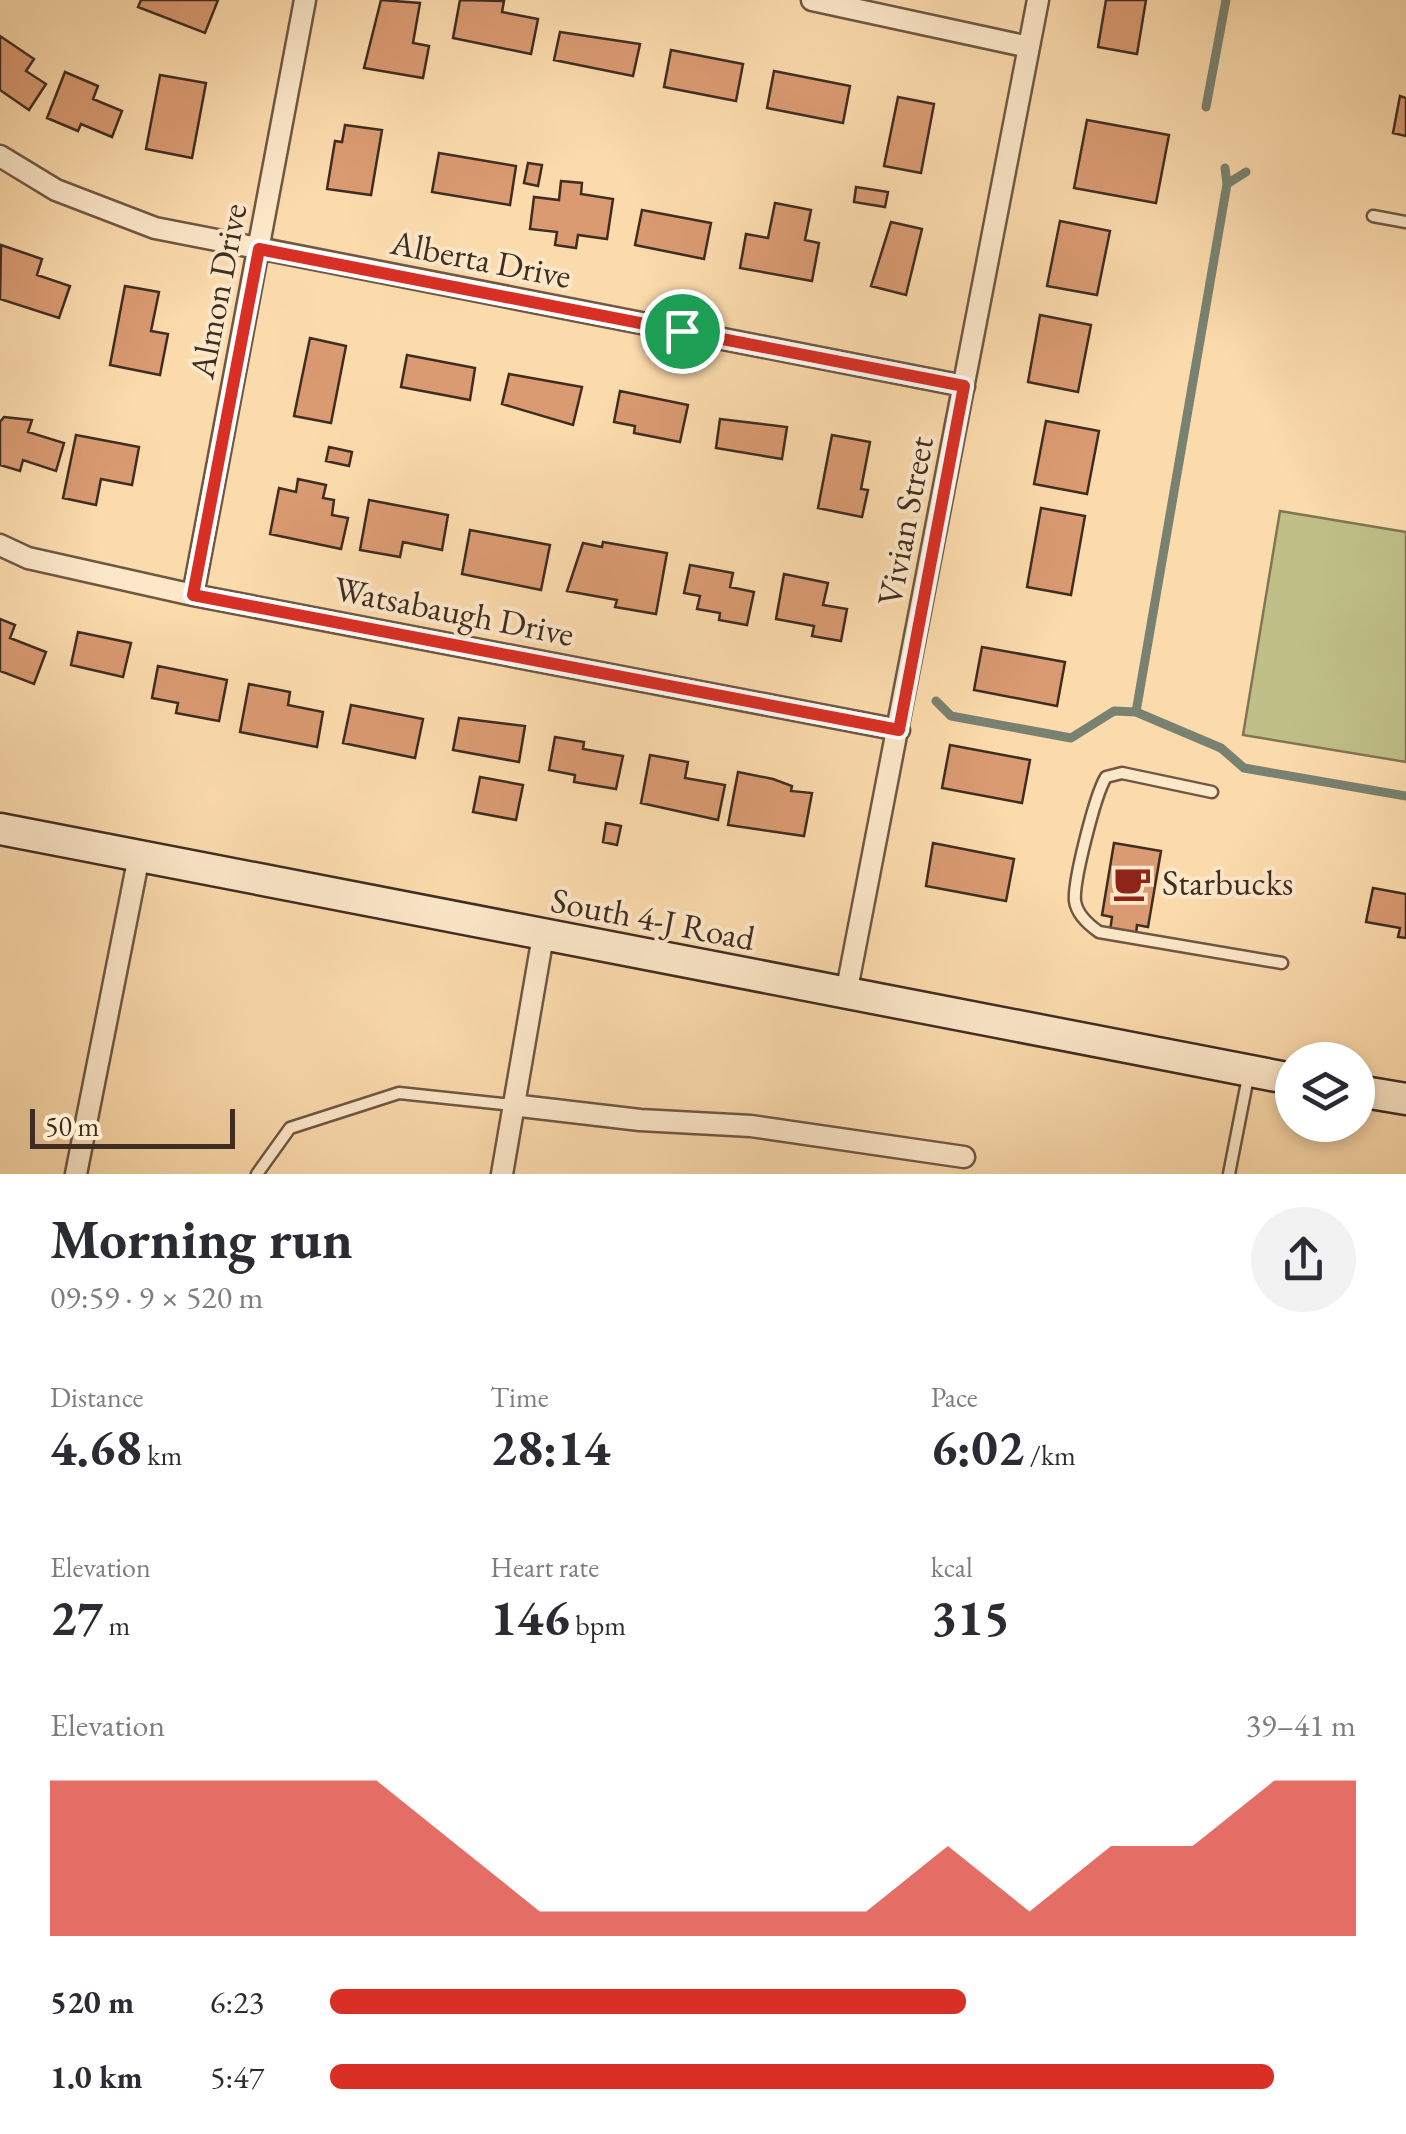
<!DOCTYPE html>
<meta charset="utf-8">
<style>
body{margin:0;font-family:"EB Garamond",serif;background:#f2f2f3;color:#2b2b33;height:100vh;display:flex;flex-direction:column;font-size:38px;white-space:nowrap}
*{box-sizing:border-box;margin:0}
p{font-size:32px;color:#7c7c81}
.icon{flex:none;width:55px;height:55px;fill:none;stroke:currentColor;stroke-width:2;stroke-linecap:round;stroke-linejoin:round}
.map{position:relative;height:1174px;overflow:hidden}
.sheet{display:flex;flex-direction:column;background:#fff;flex:1}
.sheet>*{flex:none}
.tools{position:absolute;left:1275px;top:1042px;display:grid;gap:20px}
.tools a{display:grid;place-items:center;width:100px;height:100px;border-radius:50%;background:#fff;box-shadow:0 5px 15px #0003;font-size:50px}
.scale{position:absolute;left:30px;bottom:25px;width:205px;box-sizing:border-box;padding-left:10px;border:5px solid #3f2d22;border-top:0;font-size:28px;line-height:35px;white-space:nowrap;color:#3f2d22;-webkit-text-stroke:8px #fce7c9;paint-order:stroke}
.pin{position:absolute;display:grid;place-items:center;width:85px;height:85px;color:#fff;margin:-42px;border:5px solid #fff;border-radius:50%;box-shadow:0 2px 10px #0007}
.round{display:grid;place-items:center;flex:none;width:105px;height:105px;border-radius:52px;background:#f2f2f3}
.headline{display:flex;align-items:center;justify-content:space-between;height:170px;padding:0 50px}
h1{font-size:55px;font-weight:700;line-height:75px}
.stats{display:grid;grid-template-columns:repeat(3,1fr);gap:15px;height:170px;padding:10px 50px}
.stats div{display:grid;align-content:center}
.stats b{font-size:50px;font-weight:700}
.stats small{font-size:28px;font-weight:400}
.stats p{font-size:28px}
.chart{height:280px;padding:20px 50px}
.chart p{display:flex;justify-content:space-between}
.chart svg{width:100%;height:180px;margin-top:10px;fill:#d93025;opacity:.7}
ul{padding:0 50px;list-style:none;font-size:32px}
li{display:grid;grid-template-columns:160px 120px 1fr;align-items:center;height:75px}
li i{height:25px;border-radius:12px;background:#d93025}
.map>svg:first-child{display:block}
</style>
<div class="map">
<svg width="1406" height="1174" viewBox="0 0 1406 1174">
<rect width="100%" height="100%" fill="#fbdaac"/>
<filter id="stains"><feTurbulence type="fractalNoise" baseFrequency=".002" numOctaves="4"/><feColorMatrix values="0 0 0 0 .2 0 0 0 0 .09 0 0 0 0 .02 0 0 0 .5 -.17"/></filter>
<radialGradient id="worn" r=".72"><stop offset=".6" stop-color="#630" stop-opacity="0"/><stop offset="1" stop-color="#630" stop-opacity=".3"/></radialGradient>
<path fill="#c0bf88" stroke="#807655" stroke-width="2.5" d="M1280,511L1406,532V762L1243,735Z"/>
<g fill="none" stroke-linecap="round" stroke-linejoin="round">
<path stroke="#798271" stroke-width="9" d="M1206,107L1226,0
M1225,168L1227,184L1136,712L1221,748L1244,768L1406,796
M1227,184L1246,172
M936,701L951,716L1071,738L1114,711L1136,712"/>
</g>
<path fill="#da9a72" stroke="#3f2d22" stroke-width="2.5" d="M141,0H218L205,33L138,7Z
M381,0L420,3L413,43L429,46L423,78L364,68Z
M460,0L504,1L502,12L538,19L531,54L453,38Z
M1106,0H1146L1137,54L1098,47Z
M560,32L640,44L633,76L554,60Z
M0,36L34,59L26,71L46,84L29,110L0,90Z
M671,50L743,64L736,101L664,87Z
M774,71L850,86L843,123L767,108Z
M65,72L98,86L93,99L122,111L112,137L81,124L78,131L47,118Z
M160,75L206,83L192,158L146,149Z
M1400,96L1406,98V136L1393,133Z
M898,97L934,104L921,173L884,166Z
M1087,120L1169,135L1156,203L1074,188Z
M345,125L382,130L371,195L327,189L335,141L342,142Z
M439,153L516,166L510,205L432,192Z
M528,163L542,165L538,186L524,183Z
M561,181L582,183L581,194L613,199L607,239L578,235L576,248L555,245L557,232L530,229L534,197L559,200Z
M856,187L888,192L885,207L854,202Z
M775,203L811,210L805,240L819,243L812,281L740,268L746,234L768,238Z
M642,210L711,223L704,259L635,245Z
M1060,221L1110,231L1097,295L1047,286Z
M891,222L922,229L906,295L871,286Z
M1,245L42,259L37,275L70,286L59,318L0,299Z
M125,286L159,292L151,331L168,334L160,375L110,365Z
M1040,315L1091,325L1078,392L1028,382Z
M310,338L346,346L331,423L294,416Z
M407,355L475,368L470,400L401,387Z
M509,374L582,387L573,425L502,404Z
M620,391L688,405L680,442L634,433L635,426L614,422Z
M4,417L32,420L28,432L64,443L56,471L23,460L20,471L0,465V422Z
M720,419L787,427L782,459L716,448Z
M1046,421L1099,431L1087,494L1034,484Z
M76,435L139,447L132,485L101,479L96,505L63,498Z
M832,435L870,442L861,489L868,490L862,517L818,508Z
M329,447L352,452L349,466L326,461Z
M298,479L326,485L323,498L334,500L332,515L348,518L341,549L270,534L279,488L296,492Z
M369,500L448,515L442,550L403,542L400,557L360,550Z
M1041,508L1085,516L1071,595L1027,587Z
M470,530L550,545L541,590L462,574Z
M603,542L667,553L656,614L615,607L617,600L567,591L583,543L602,547Z
M690,565L733,573L730,587L754,592L747,625L719,620L720,613L697,609L700,596L684,593Z
M784,574L828,583L823,605L847,609L841,641L812,636L814,626L776,619Z
M0,619L15,625L10,638L46,652L34,684L0,671Z
M78,632L131,643L123,677L71,665Z
M982,647L1065,662L1057,706L974,690Z
M158,666L227,680L219,721L176,713L178,703L152,698Z
M249,684L290,692L288,705L323,712L317,747L240,732Z
M351,705L423,719L415,758L343,743Z
M459,718L525,726L519,762L453,750Z
M555,737L584,742L583,749L623,756L616,789L574,782L575,775L549,770Z
M950,745L1030,760L1022,803L942,788Z
M650,755L688,762L685,778L725,785L718,820L641,803Z
M738,772L773,779L792,786L791,791L812,793L804,836L728,825Z
M480,777L523,785L516,820L473,812Z
M606,823L621,826L617,845L603,842Z
M933,843L1014,859L1006,901L926,886Z
M1114,843L1161,851L1148,927L1137,925L1136,935L1110,931L1112,917L1102,915Z
M1373,888L1406,894V938L1398,937L1400,928L1366,922Z"/>
<g fill="none" stroke-linecap="round" stroke-linejoin="round">
<g stroke="#6e5844" stroke-width="15">
<path id="lane" d="M1373,216L1406,222
M1212,792L1122,773L1106,777C1095,795 1073,882 1075,901C1077,915 1089,925 1099,932L1282,963
M257,1174L290,1128L399,1093L512,1105
M1229,1174L1249,1072"/>
</g>
<g stroke="#6e5844" stroke-width="25">
<path id="street" d="M812,0L1029,47
M0,156L56,190L155,228L964,386
M0,545L28,558L193,595L899,730
M193,595L305,0
M846,994L1038,0
M512,1105L640,1120L751,1126L964,1157
M76,1174L139,856
M502,1174L543,936"/>
</g>
<g stroke="#3f2d22" stroke-width="35">
<path id="secondary" d="M0,829L1292,1079
M1358,1091L1406,1099"/>
</g>
<use href="#lane" stroke="#fce7c9" stroke-width="10"/>
<use href="#street" stroke="#fce7c9" stroke-width="20"/>
<use href="#secondary" stroke="#fce7c9" stroke-width="30"/>
</g>
<g fill="none" stroke-linecap="round" stroke-linejoin="round">
<g stroke="#fff" stroke-width="20">
<path id="route" d="M259,249L964,386L899,730L193,595Z"/>
</g>
<use href="#route" stroke="#d93025" stroke-width="12"/>
</g>
<defs>
<g id="cafe-bare" transform="scale(3)"><path d="M-5.5-4.5H6V0H3Q3 3.5 0 3.5H-2.5Q-5.5 3.5-5.5 0ZM3-3.2v2h1.7v-2ZM-6 4.5H4V6H-6Z" fill="#8f2418" stroke="#fce7c9" stroke-width="2.5" paint-order="stroke"/></g>
</defs>
<g fill-rule="evenodd">
<use href="#cafe-bare" x="1132" y="883"/>
</g>
<g text-anchor="middle" stroke-width="8" stroke-linejoin="round" paint-order="stroke">
<g font-size="35" fill="#3f2d22" stroke="#fce7c9">
<text transform="translate(481 259) rotate(11)" y="12">Alberta Drive</text>
<text transform="translate(218 291) rotate(-79)" y="12">Almon Drive</text>
<text transform="translate(905 521) rotate(-79)" y="12">Vivian Street</text>
<text transform="translate(454 611) rotate(11)" y="12">Watsabaugh Drive</text>
<text transform="translate(653 919) rotate(11)" y="12">South 4-J Road</text>
</g>
<g font-size="35" fill="#3f2d22" stroke="#fce7c9" text-anchor="start">
<text x="1162" y="895">Starbucks</text>
</g>
</g>
<rect width="100%" height="100%" filter="url(#stains)"/>
<rect width="100%" height="100%" fill="url(#worn)"/>
</svg>
<div class="tools">
<a><svg class="icon" aria-label="layers" viewBox="0 0 24 24"><path d="M12 4l9 5-9 5-9-5zM3 14l9 5 9-5"/></svg></a>
</div>
<div class="scale">50 m</div>
<div class="pin" style="left:682px;top:331px;background:#1e9e55"><svg class="icon" aria-label="arrive" viewBox="0 0 24 24"><path d="M6 21V4h12l-3 4 3 4H6"/></svg></div>
</div>
<section class="sheet">
<div class="headline"><div><h1>Morning run</h1><p>09:59 · 9 × 520 m</p></div><a class="round"><svg class="icon" aria-label="share" viewBox="0 0 24 24"><path d="M12 15V3M7 8l5-5 5 5M5 13v7h14v-7"/></svg></a></div>
<div class="stats">
<div><p>Distance</p><b>4.68<small> km</small></b></div>
<div><p>Time</p><b>28:14</b></div>
<div><p>Pace</p><b>6:02<small> /km</small></b></div>
</div>
<div class="stats">
<div><p>Elevation</p><b>27<small> m</small></b></div>
<div><p>Heart rate</p><b>146<small> bpm</small></b></div>
<div><p>kcal</p><b>315</b></div>
</div>
<div class="chart"><p><span>Elevation</span>39–41 m</p>
<svg viewBox="0 0 160 44" preserveAspectRatio="none"><path d="M0 44V6L10 6L20 6L30 6L40 6L50 22L60 38L70 38L80 38L90 38L100 38L110 22L120 38L130 22L140 22L150 6L160 6V44z"/></svg>
</div>
<ul>
<li><b>520 m</b>6:23<i style="width:62%"></i></li>
<li><b>1.0 km</b>5:47<i style="width:92%"></i></li>
</ul>
</section>
